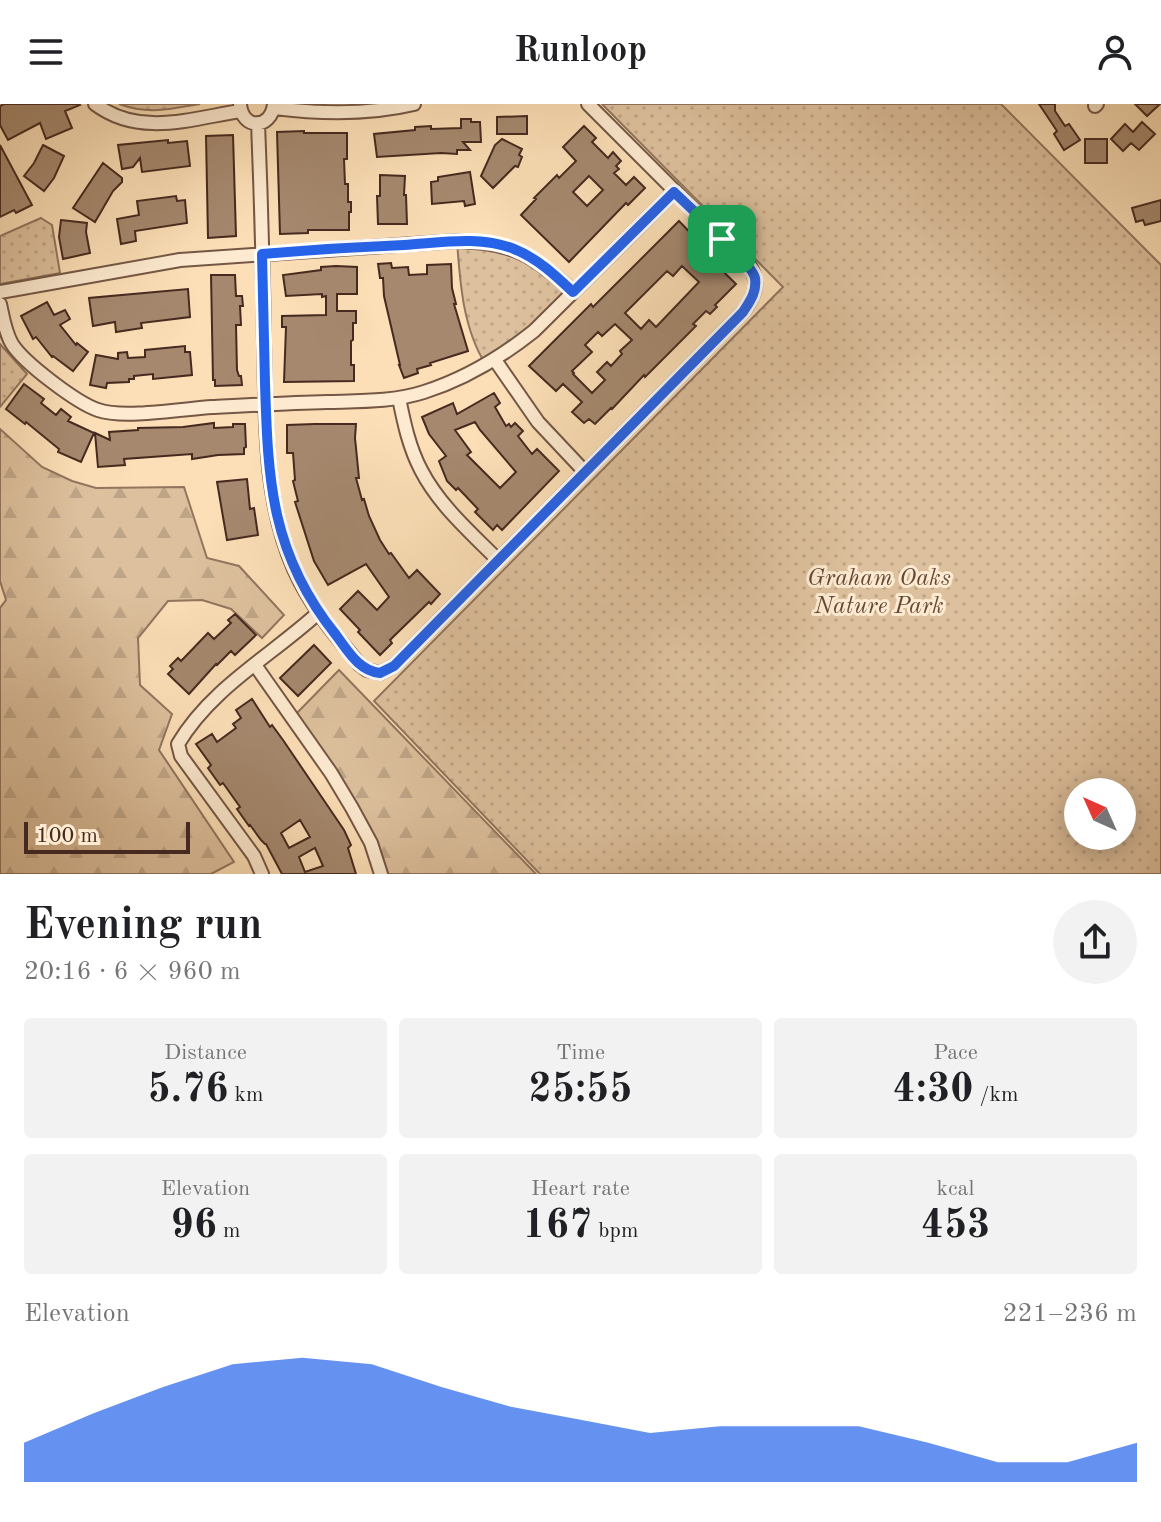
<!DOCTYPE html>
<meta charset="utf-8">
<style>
body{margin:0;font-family:"Old Standard TT",serif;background:#f2f2f2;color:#202124;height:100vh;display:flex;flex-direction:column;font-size:30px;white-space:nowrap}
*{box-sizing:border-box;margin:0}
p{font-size:26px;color:#757577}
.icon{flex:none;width:44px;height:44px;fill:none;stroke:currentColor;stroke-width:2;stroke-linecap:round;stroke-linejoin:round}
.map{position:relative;height:770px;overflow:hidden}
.panel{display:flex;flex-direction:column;background:#fff;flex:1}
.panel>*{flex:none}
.needle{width:52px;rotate:315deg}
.tools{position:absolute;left:1064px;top:674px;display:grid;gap:16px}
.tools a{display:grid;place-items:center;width:72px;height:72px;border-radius:50%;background:#fff;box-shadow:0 4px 20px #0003;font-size:40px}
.scale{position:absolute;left:24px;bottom:20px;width:166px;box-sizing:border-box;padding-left:8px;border:4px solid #462a1f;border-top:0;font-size:22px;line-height:28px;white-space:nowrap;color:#462a1f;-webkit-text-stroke:6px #fdead0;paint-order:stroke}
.pin{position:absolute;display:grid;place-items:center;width:68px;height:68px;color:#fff;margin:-34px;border-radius:16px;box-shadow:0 4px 12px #0006}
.round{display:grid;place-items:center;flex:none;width:84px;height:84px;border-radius:42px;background:#f2f2f2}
.overview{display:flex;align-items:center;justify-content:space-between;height:136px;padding:0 24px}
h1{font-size:44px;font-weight:700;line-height:60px}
.figures{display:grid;grid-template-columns:repeat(3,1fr);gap:12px;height:136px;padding:8px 24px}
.figures div{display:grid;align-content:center;border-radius:8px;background:#f2f2f2;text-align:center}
.figures b{font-size:40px;font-weight:700}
.figures small{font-size:22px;font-weight:400}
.figures p{font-size:22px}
.chart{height:224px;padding:16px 24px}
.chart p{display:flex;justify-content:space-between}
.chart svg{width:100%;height:144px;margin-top:8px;fill:#2563eb;opacity:.7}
header{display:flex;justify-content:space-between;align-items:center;height:104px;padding:0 24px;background:#fff;font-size:36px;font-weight:700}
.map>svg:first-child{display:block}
</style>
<header><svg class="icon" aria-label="menu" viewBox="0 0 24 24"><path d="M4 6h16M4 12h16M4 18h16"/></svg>Runloop<svg class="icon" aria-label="person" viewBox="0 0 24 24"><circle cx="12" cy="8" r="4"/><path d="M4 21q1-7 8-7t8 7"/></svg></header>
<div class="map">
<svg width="1161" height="770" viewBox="0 0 1161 770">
<defs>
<pattern id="grass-dots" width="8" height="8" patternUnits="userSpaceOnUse" patternTransform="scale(2)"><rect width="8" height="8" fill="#ddc09d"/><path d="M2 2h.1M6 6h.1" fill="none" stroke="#bfa587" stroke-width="1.8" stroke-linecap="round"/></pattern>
<pattern id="forest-firs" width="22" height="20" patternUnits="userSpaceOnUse" patternTransform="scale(2)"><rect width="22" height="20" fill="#ddc09d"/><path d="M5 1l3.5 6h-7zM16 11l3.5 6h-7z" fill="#bfa587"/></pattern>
</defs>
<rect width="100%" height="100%" fill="#fcdfb7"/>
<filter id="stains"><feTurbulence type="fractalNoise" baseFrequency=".0025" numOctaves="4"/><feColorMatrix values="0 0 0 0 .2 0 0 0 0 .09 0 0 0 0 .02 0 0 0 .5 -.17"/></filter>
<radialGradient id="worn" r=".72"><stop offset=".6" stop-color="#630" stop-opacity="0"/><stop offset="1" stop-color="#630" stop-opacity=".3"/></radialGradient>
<path fill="url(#grass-dots)" stroke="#92755e" stroke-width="2" fill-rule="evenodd" d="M119,0H200C170,5 149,11 119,0Z
M602,0H1001L1161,161V770H540L374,597L783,183ZM1078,688H1122V732H1078Z
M41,114L52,121L60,169L0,180V132Z
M457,137L500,140L573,188L486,261C463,225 460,179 457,137Z
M0,240L27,270L0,303Z"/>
<path fill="url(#forest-firs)" stroke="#92755e" stroke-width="2" d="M0,325L42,363L72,377L96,384L184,383L207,454L239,462L284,511L262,534L231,505L202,496L168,497L138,534L140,581L172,610L159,646L234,758L211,770H0V504L6,496L0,477Z
M339,566L536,770H385L295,611Z"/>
<path fill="#a5886e" stroke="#462a1f" stroke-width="2" fill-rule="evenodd" d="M4,0H79L80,1L65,7L72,24L46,35L40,19L8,36L0,21V2Z
M1039,0H1055V7L1065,22L1069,20L1080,36L1064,46L1054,30L1057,27Z
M1135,0H1160L1147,12Z
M527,12V30H497V13Z
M461,15H471V18H480L481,38H463L470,46H457V50L441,49L377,53L374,30L415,26V23L431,22V25L461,24Z
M1142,18L1155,30L1139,46L1131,39L1123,47L1111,35L1125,20L1133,28Z
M584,22L596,34L592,38L608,54L613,48L621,57L616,62L619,65L614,69L626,81L634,73L645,84L628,101L626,99L569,158L521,111L536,95L534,94L557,71L559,74L576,57L563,43ZM589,72L603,86L587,102L573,88Z
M304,27V29H347V55H344L345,80H348V98H351V108H349V126H308V129L280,130L277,28Z
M233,31L236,132L208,134L206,32Z
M502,35L522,45L519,51L522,53L518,63L515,62L493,84L481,72L495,41Z
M1085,35H1107V59H1085Z
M168,36V39L187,37L190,62L142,68L140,54L133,63L122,65L118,41Z
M0,41L32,101L16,109L14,106L0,113Z
M43,41L64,52L54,74L44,87L24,72L34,59Z
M103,59L122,74V78L113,87L95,118L73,104Z
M470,68L475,100L465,102L464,97L432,100L431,78L438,77V73Z
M380,71L405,72L404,91H406L407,120H378L377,92H380Z
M176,92L177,97L185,96L187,119L135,127L136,137L121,140L117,115L139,111L137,97Z
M1161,96V117L1145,121L1143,116L1136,118L1132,104Z
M61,116L87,119L86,128L90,149L63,155L59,133Z
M679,117L703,142L700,145L736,180L715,201L717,203L710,210L706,207L693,220L696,222L645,273L644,271L612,305L611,304L595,320L589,315L584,319L572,308L582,298L563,280L556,287L529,262L591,200L593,203ZM682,162L699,178L656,223L649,216L641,225L625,209L667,167L673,172ZM615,220L632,236L620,247L622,250L611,262L607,258L597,268L605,276L592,289L573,270L574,269L572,267L592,248L585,241L598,228L602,232Z
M391,159L392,164L408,163L409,171L427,170V161L451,160L452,184L456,200H454L468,247L430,259L431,261L417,265L418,269L404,274L399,261H400L384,192L383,174H380L378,160Z
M336,162L357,163V190H337V207H356V219H353V236L351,237V261H354V277L284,278L286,223H282V212L326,211V192L322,193V190L286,192L283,171L321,166V163Z
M211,171H235L236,192H242L243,202H240L241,221H236L237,266L239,272H241L242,281L215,282V276H213Z
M188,185L190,213L141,219L142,224L116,228L115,218L93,222L89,194Z
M47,198L54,211L65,206L70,215L60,221L76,241L77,239L88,248L73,267L53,252L52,253L36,233L33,235L21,212Z
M185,242V248H190L192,271L153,275V270L134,272V275H129V278L107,279L106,284L90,281L96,251L118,255V249L127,248L128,254L145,253V246Z
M24,280L44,295L41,299L56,311L61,305L71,313L68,317L94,329L81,358L58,348L59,345L26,318L25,320L6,305Z
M494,289L500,299L495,303L506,322L509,320L511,323L515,319L523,327L518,332L532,350L537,345L559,367L502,426L497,421L493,426L475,408L478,405L458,384L456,386L447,377L439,357L446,352L429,330L422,313L453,299L457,310ZM475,318L480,326L516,368L500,384L467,351L471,348L455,326Z
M214,319V324L233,323V320H245L246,343L244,344V350L218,351L192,355V350L124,355L125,361L98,363L95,329L110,336L109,328L138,326V324L183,323Z
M315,320H356L355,334L359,374H356L362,396L364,395L369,412L380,436L389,450L391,449L409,474L417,466L440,490L431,500L429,498L390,536L392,539L380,551L358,528L360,526L340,505L358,487L377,506L389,493L366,460L328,481L314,457L295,398L298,397L293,377L295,376L293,349H287V321Z
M247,375L250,405L254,404L258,431L227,436L217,378Z
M235,510L256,531L235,551L231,547L217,561L216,560L189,590L168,570L173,565L170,562L178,554L181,557L183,555L208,529L214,535L231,519L228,516Z
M314,541L331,559L298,592L280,574Z
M252,595L270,623L272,621L283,636L344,726L351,741L348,744L356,770H282L266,740H265L261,736L250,721L249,722L237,705L240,703L223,679L220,681L208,664L211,661L196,640L212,630L217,638L236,624L233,620L241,614L236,606ZM300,716L310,733L289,744L281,729ZM315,744L323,762L305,768L299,753Z"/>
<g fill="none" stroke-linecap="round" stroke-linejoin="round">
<g stroke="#745745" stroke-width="16">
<path id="minor" d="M95,0C139,33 190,15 240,7
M240,0C242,26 271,26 274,0
M1095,2L1097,0
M274,4C322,10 368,11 414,0
M258,19C261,92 263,165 264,238C266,315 263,394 294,465C310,501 334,530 359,560L367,566L380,569L394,562L743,208C754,193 761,179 749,161L588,0
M0,188L180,156L457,137C511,138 535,151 573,188
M0,200C3,214 5,228 12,240C24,259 77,299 98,306C123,315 183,305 212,303C251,301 289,299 327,298C359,297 393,298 424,288C465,275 500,254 534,227L674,88
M495,256L538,318L585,368
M399,294C404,319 409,343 421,366C439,401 470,428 498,456
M255,561L331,669L352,704L371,739L381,770
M262,770L254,752L181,652L178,640C211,584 271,552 318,509"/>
</g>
<use href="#minor" stroke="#fdead0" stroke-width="12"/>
</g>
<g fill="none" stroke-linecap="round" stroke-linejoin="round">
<g stroke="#fff" stroke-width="16">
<path id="route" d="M674,88C688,102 753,160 755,174C757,188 750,197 743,208L394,562L380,569C359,567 348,547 336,531C271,450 268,378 265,279C264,236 263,193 262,150C309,146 356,143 404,141C439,139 479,131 514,145C537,154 555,171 573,188Z"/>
</g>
<use href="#route" stroke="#2563eb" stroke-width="10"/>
</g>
<g text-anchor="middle" stroke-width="6" stroke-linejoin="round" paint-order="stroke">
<g font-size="24" font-style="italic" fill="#644838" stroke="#fdead0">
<text x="879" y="481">Graham Oaks<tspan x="879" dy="28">Nature Park</tspan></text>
</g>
</g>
<rect width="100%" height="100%" filter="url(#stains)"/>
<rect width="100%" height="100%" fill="url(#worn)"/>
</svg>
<div class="tools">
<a><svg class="needle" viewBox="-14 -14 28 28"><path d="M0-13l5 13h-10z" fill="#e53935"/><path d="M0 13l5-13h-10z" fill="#757577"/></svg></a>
</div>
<div class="scale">100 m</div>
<div class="pin" style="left:722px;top:135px;background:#1e9e55"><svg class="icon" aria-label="arrive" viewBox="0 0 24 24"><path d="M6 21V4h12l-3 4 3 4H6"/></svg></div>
</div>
<section class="panel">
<div class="overview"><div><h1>Evening run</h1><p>20:16 · 6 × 960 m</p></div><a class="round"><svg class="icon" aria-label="share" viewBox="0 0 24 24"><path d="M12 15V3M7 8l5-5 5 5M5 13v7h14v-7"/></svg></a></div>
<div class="figures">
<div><p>Distance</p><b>5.76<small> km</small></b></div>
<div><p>Time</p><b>25:55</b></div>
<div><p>Pace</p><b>4:30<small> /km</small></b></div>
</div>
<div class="figures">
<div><p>Elevation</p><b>96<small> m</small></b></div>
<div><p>Heart rate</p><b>167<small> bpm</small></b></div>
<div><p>kcal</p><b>453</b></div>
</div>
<div class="chart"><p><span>Elevation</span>221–236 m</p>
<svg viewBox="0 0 160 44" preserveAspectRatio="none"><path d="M0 44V32L10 23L20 15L30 8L40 6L50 8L60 15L70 21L80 25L90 29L100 27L110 27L120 27L130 32L140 38L150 38L160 32V44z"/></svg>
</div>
</section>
